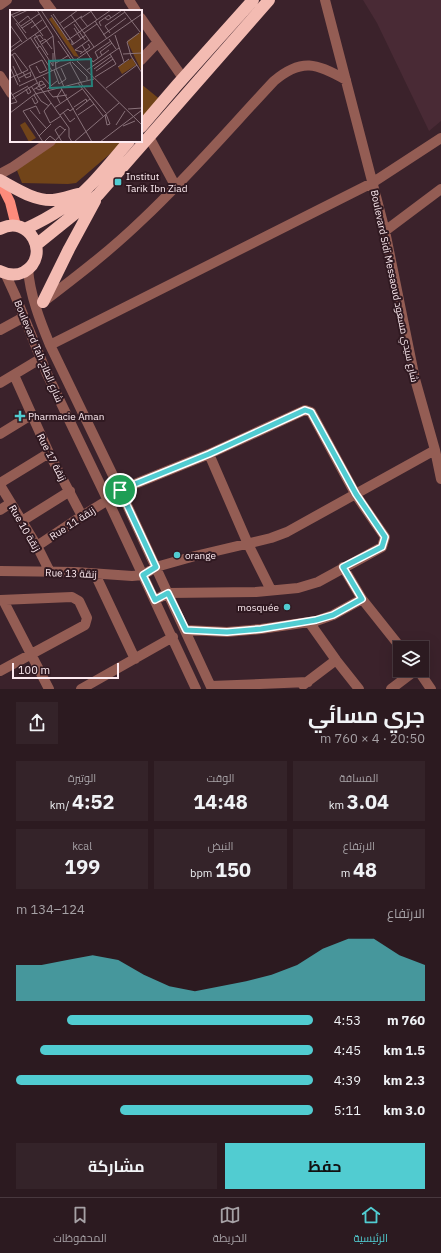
<!DOCTYPE html>
<html lang="ar">
<meta charset="utf-8">
<style>
body{margin:0;font-family:"IBM Plex Sans",Cairo,sans-serif;background:#342329;color:#f1f3f6;direction:rtl;height:100vh;display:flex;flex-direction:column;font-size:15px;white-space:nowrap}
*{box-sizing:border-box;margin:0}
p{font-size:13px;color:#a6a1a5}
.icon{flex:none;width:22px;height:22px;fill:none;stroke:currentColor;stroke-width:2;stroke-linecap:round;stroke-linejoin:round}
.map{position:relative;height:689px;overflow:hidden;direction:ltr}
.drawer{display:flex;flex-direction:column;background:#2c1a20;flex:1}
.drawer>*{flex:none}
.tools{position:absolute;left:393px;top:641px;display:grid;gap:8px}
.tools a{display:grid;place-items:center;width:36px;height:36px;border-radius:0px;background:#2c1a20;box-shadow:0 4px 16px #0002,0 0 0 1px #48383e;font-size:20px}
.scale{position:absolute;left:12px;bottom:10px;width:107px;box-sizing:border-box;padding-left:4px;border:2px solid #fdebf1;border-top:0;font-size:11px;line-height:14px;white-space:nowrap;color:#fdebf1;-webkit-text-stroke:3px #301921;paint-order:stroke}
.pin{position:absolute;display:grid;place-items:center;width:34px;height:34px;color:#fff;margin:-17px;border:2px solid #fff;border-radius:50%;box-shadow:0 1px 4px #0007}
.round{display:grid;place-items:center;flex:none;width:42px;height:42px;border-radius:0px;background:#342329}
.overview{display:flex;align-items:center;justify-content:space-between;height:68px;padding:0 16px}
h1{font-size:22px;font-weight:700;line-height:30px}
.metrics{display:grid;grid-template-columns:repeat(3,1fr);gap:6px;height:68px;padding:4px 16px}
.metrics div{display:grid;align-content:center;border-radius:0px;background:#342329;text-align:center}
.metrics b{font-size:20px;font-weight:700}
.metrics small{font-size:11px;font-weight:400}
.metrics p{font-size:11px}
.chart{height:112px;padding:8px 16px}
.chart p{display:flex;justify-content:space-between}
.chart svg{width:100%;height:72px;margin-top:4px;fill:#51ccd1;opacity:.7}
.action{display:flex;gap:8px;margin-top:auto;padding:8px 16px}
.action a{flex:1;height:46px;border-radius:0px;background:#51ccd1;color:#111;font-size:16px;font-weight:700;line-height:46px;text-align:center}
.action a+a{background:#342329;color:#f1f3f6}
ul{padding:0 16px;list-style:none;font-size:13px}
li{display:grid;grid-template-columns:64px 48px 1fr;align-items:center;height:30px}
li i{height:10px;border-radius:5px;background:#51ccd1}
.menu{display:flex;justify-content:space-around;align-items:center;height:56px;border-top:1px solid #48383e;background:#2c1a20;font-size:11px;color:#a6a1a5}
.menu a{display:grid;justify-items:center;gap:2px}
.menu .selected{color:#51ccd1}
.map>svg:first-child{display:block}
</style>
<div class="map">
<svg width="441" height="689" viewBox="0 0 441 689">
<rect width="100%" height="100%" fill="#3b222b"/>
<path fill="#492a35" d="M363,0H441V121L429,131L377,23Z"/>
<path fill="#714419" d="M141,84L162,101L141,123Z
M52,141H125L76,183L68,184L22,183L16,168Z"/>
<g fill="none" stroke-linecap="round" stroke-linejoin="round">
<path stroke="#945d54" stroke-width="10" d="M44,0L52,11
M129,0L136,11
M325,0L385,231L415,379L435,450L441,479
M0,5L7,0
M141,18L183,78
M141,60L157,43
M0,76L11,93
M149,137L176,187
M0,174L13,167L51,141
M385,231L441,189
M28,269C30,295 40,321 50,345L120,490L212,689
M5,273L15,295L47,374L111,507L196,689
M43,302C77,276 111,250 142,220C188,177 230,128 274,81C301,58 317,63 346,80
M0,330L24,317
M50,345L372,183L441,138
M14,375L49,453L82,516
M0,383L40,359
M0,434L31,415
M209,454L248,544L271,590
M0,483L49,453
M0,485L37,546L50,572
M120,490L209,454L305,410L311,412L356,495L385,537L382,547L318,582L298,588L256,592L168,593L155,600
M0,510L11,503
M22,521L70,491
M37,546L82,516L108,500
M343,567L362,599L401,648
M0,571L75,572L132,576L143,575L156,567L195,556L271,538L287,532L435,450
M95,574L135,659
M0,600L72,597L79,601L87,618L85,625L0,671
M3,600L49,689
M309,622L336,660L359,689
M186,630L227,632L261,629L316,621L333,615L362,599
M418,670L431,689
M303,685L336,660
M211,686L308,682
M81,689L173,637
M391,689L416,670"/>
<path stroke="#fd8b7b" stroke-width="10" d="M0,182L10,202L16,226"/>
<path stroke="#f3bbb2" stroke-width="12" d="M141,127L177,85L253,0
M0,180C17,189 34,201 53,200C62,199 70,196 78,194
M0,229C29,213 52,256 24,272C16,276 8,275 0,271
M25,229C38,223 51,216 63,208C89,191 109,164 129,141
M36,245L98,195L269,0
M43,302L69,249L95,201"/>
</g>
<g fill="none" stroke-linecap="round" stroke-linejoin="round">
<g stroke="#fff" stroke-width="8">
<path id="route" d="M305,410L311,412L356,494L385,537L382,547L343,567L362,599L333,615L316,620L261,629L227,632L186,630L168,593L155,600L143,575L156,567L120,490L209,454Z"/>
</g>
<use href="#route" stroke="#51ccd1" stroke-width="5"/>
</g>
<g fill="#51ccd1" stroke="#301921" stroke-width="1.5">
<rect x="114" y="178" width="8" height="8" rx="2"/>
<path d="M18 410h4v4h4v4h-4v4h-4v-4h-4v-4h4z"/>
<circle cx="177" cy="555" r="4"/>
<circle cx="287" cy="607" r="4"/>
</g>
<g text-anchor="middle" stroke-width="4" stroke-linejoin="round" paint-order="stroke">
<g font-size="10" fill="#fdebf1" stroke="#301921" text-anchor="start">
<text x="126" y="180">Institut<tspan x="126" dy="12">Tarik Ibn Ziad</tspan></text>
<text x="28" y="420">Pharmacie Aman</text>
<text x="185" y="559">orange</text>
<text x="279" y="611" text-anchor="end">mosquée</text>
</g>
<g font-size="10" fill="#fdebf1" stroke="#301921">
<text transform="translate(395 286) rotate(78)" y="4">Boulevard Sidi Messaoud شارع سيدي مسعود</text>
<text transform="translate(39 351) rotate(67)" y="4">Boulevard Tah شارع الطاح</text>
<text transform="translate(52 457) rotate(63)" y="4">Rue 17 زنقة</text>
<text transform="translate(72 523) rotate(-33)" y="4">Rue 11 زنقة</text>
<text transform="translate(25 528) rotate(60)" y="4">Rue 10 زنقة</text>
<text transform="translate(71 573) rotate(2)" y="4">Rue 13 زنقة</text>
</g>
</g>
<g transform="translate(10 10)">
<rect width="132" height="132" fill="#3b222b"/>
<path d="M42,7L64,39L69,47L64,46L39,9ZM132,21V62L117,31ZM122,48L126,55L112,64L108,57ZM15,112L26,128L19,132L10,115Z" fill="#714419"/>
<path fill="none" stroke="#89727a" stroke-width="1" d="M31,0L64,50M80,0L87,10M25,1L27,0L43,26L46,59L54,77M114,1L130,22M0,3L16,23M43,4L64,34M1,5L13,0M41,5L58,30L101,0M61,5L84,37M3,7L18,0M70,7L78,17M71,8L83,0M95,8L98,10L111,1M21,9L33,26M85,11L97,29M6,13L17,29M9,13L18,6L20,9M49,14L68,0M64,14L75,30M0,15L12,32M11,16L29,4M91,16L89,12L99,5L101,8M12,18L23,11M21,18L32,10M64,18L71,29M53,19L72,6M74,23L87,14M100,23L95,16L115,2M129,23L117,32L121,46L132,63M25,24L30,32L35,29L42,39M93,25L116,8M105,25L114,52M20,27L42,61M99,29L106,39M48,31L62,51M62,31V35L76,25M30,32L38,45M32,34L43,26M72,35L83,52L99,40M29,36L24,28L30,25L33,29M0,38L11,30M27,38L30,36L43,56V43M0,42L37,16M72,42L65,40L79,30M2,44L12,63M70,44L80,37L78,34M113,44L132,43M92,45L90,42L102,33M0,46L5,43L18,60M88,48L85,42L101,31M67,49L132,4M67,51L132,115M62,52L77,67V70M46,53L59,45M60,53L72,75L96,103M3,56L10,72M0,57L8,75M108,57L119,49M84,59L102,46M44,60L49,74L56,69L51,58M77,60L109,38M86,61L103,49M13,62L16,68L21,66L20,63M33,67L41,76M85,67L106,54L100,44M0,68L18,60M9,68L21,62M68,73L93,106M9,76L61,52M21,76L31,91L39,96M29,76L59,118V127L62,132M26,78L29,80L36,76L35,75L32,71L29,72L30,76L34,74M51,78L82,132M96,78L127,55M16,79L18,84L21,82L18,77M37,79L47,71M23,80L29,76L19,56L32,50L37,60L30,63L26,56M38,81L43,87L57,85M2,85L18,76M22,88L25,94L28,92L24,85M2,89L27,73M41,93L34,101L40,113L51,106M50,93L47,87L52,79M0,94L7,92L0,81M64,97L76,89L77,92M44,98L72,79M118,99L132,98M20,100L37,119M66,100L80,89M53,102L60,112L65,108M0,103L25,84L84,69M30,104L26,96L13,101L33,132M50,105L58,99L60,101L64,98M68,105L84,94M95,105L97,115L100,114L96,104M106,115L115,101M113,116L125,111M29,126L41,114M34,132L40,126L45,130M44,132L56,119M52,132L45,120L50,116L55,120M64,132L109,93M90,132L132,100"/>
<path fill="#27827b" fill-opacity="0.15" stroke="#27827b" stroke-width="2" d="M81,49L82,76L40,78L39,51Z"/>
<rect width="132" height="132" fill="none" stroke="#fdebf1" stroke-width="2"/>
</g>
</svg>
<div class="tools">
<a><svg class="icon" aria-label="layers" viewBox="0 0 24 24"><path d="M12 4l9 5-9 5-9-5zM3 14l9 5 9-5"/></svg></a>
</div>
<div class="scale">100 m</div>
<div class="pin" style="left:120px;top:490px;background:#1e9e55"><svg class="icon" aria-label="arrive" viewBox="0 0 24 24"><path d="M6 21V4h12l-3 4 3 4H6"/></svg></div>
</div>
<section class="drawer">
<div class="overview"><div><h1>جري مسائي</h1><p>20:50 · 4 × 760 m</p></div><a class="round"><svg class="icon" aria-label="share" viewBox="0 0 24 24"><path d="M12 15V3M7 8l5-5 5 5M5 13v7h14v-7"/></svg></a></div>
<div class="metrics">
<div><p>المسافة</p><b>3.04<small> km</small></b></div>
<div><p>الوقت</p><b>14:48</b></div>
<div><p>الوتيرة</p><b>4:52<small> /km</small></b></div>
</div>
<div class="metrics">
<div><p>الارتفاع</p><b>48<small> m</small></b></div>
<div><p>النبض</p><b>150<small> bpm</small></b></div>
<div><p>kcal</p><b>199</b></div>
</div>
<div class="chart"><p><span>الارتفاع</span>124–134 m</p>
<svg viewBox="0 0 160 44" preserveAspectRatio="none"><path d="M0 44V22L10 22L20 19L30 16L40 19L50 28L60 35L70 38L80 35L90 32L100 28L110 22L120 12L130 6L140 6L150 16L160 22V44z"/></svg>
</div>
<ul>
<li><b>760 m</b>4:53<i style="width:83%"></i></li>
<li><b>1.5 km</b>4:45<i style="width:92%"></i></li>
<li><b>2.3 km</b>4:39<i style="width:100%"></i></li>
<li><b>3.0 km</b>5:11<i style="width:65%"></i></li>
</ul>
<div class="action"><a>حفظ</a><a>مشاركة</a></div>
</section>
<nav class="menu">
<a class="selected"><svg class="icon" aria-label="home" viewBox="0 0 24 24"><path d="M3 11l9-7 9 7M6 9v11h12V9"/></svg>الرئيسية</a>
<a><svg class="icon" aria-label="map" viewBox="0 0 24 24"><path d="M3 6l6-2 6 2 6-2v14l-6 2-6-2-6 2zM9 4v14M15 6v14"/></svg>الخريطة</a>
<a><svg class="icon" aria-label="saved" viewBox="0 0 24 24"><path d="M7 4h10v16l-5-4-5 4z"/></svg>المحفوظات</a>
</nav>
